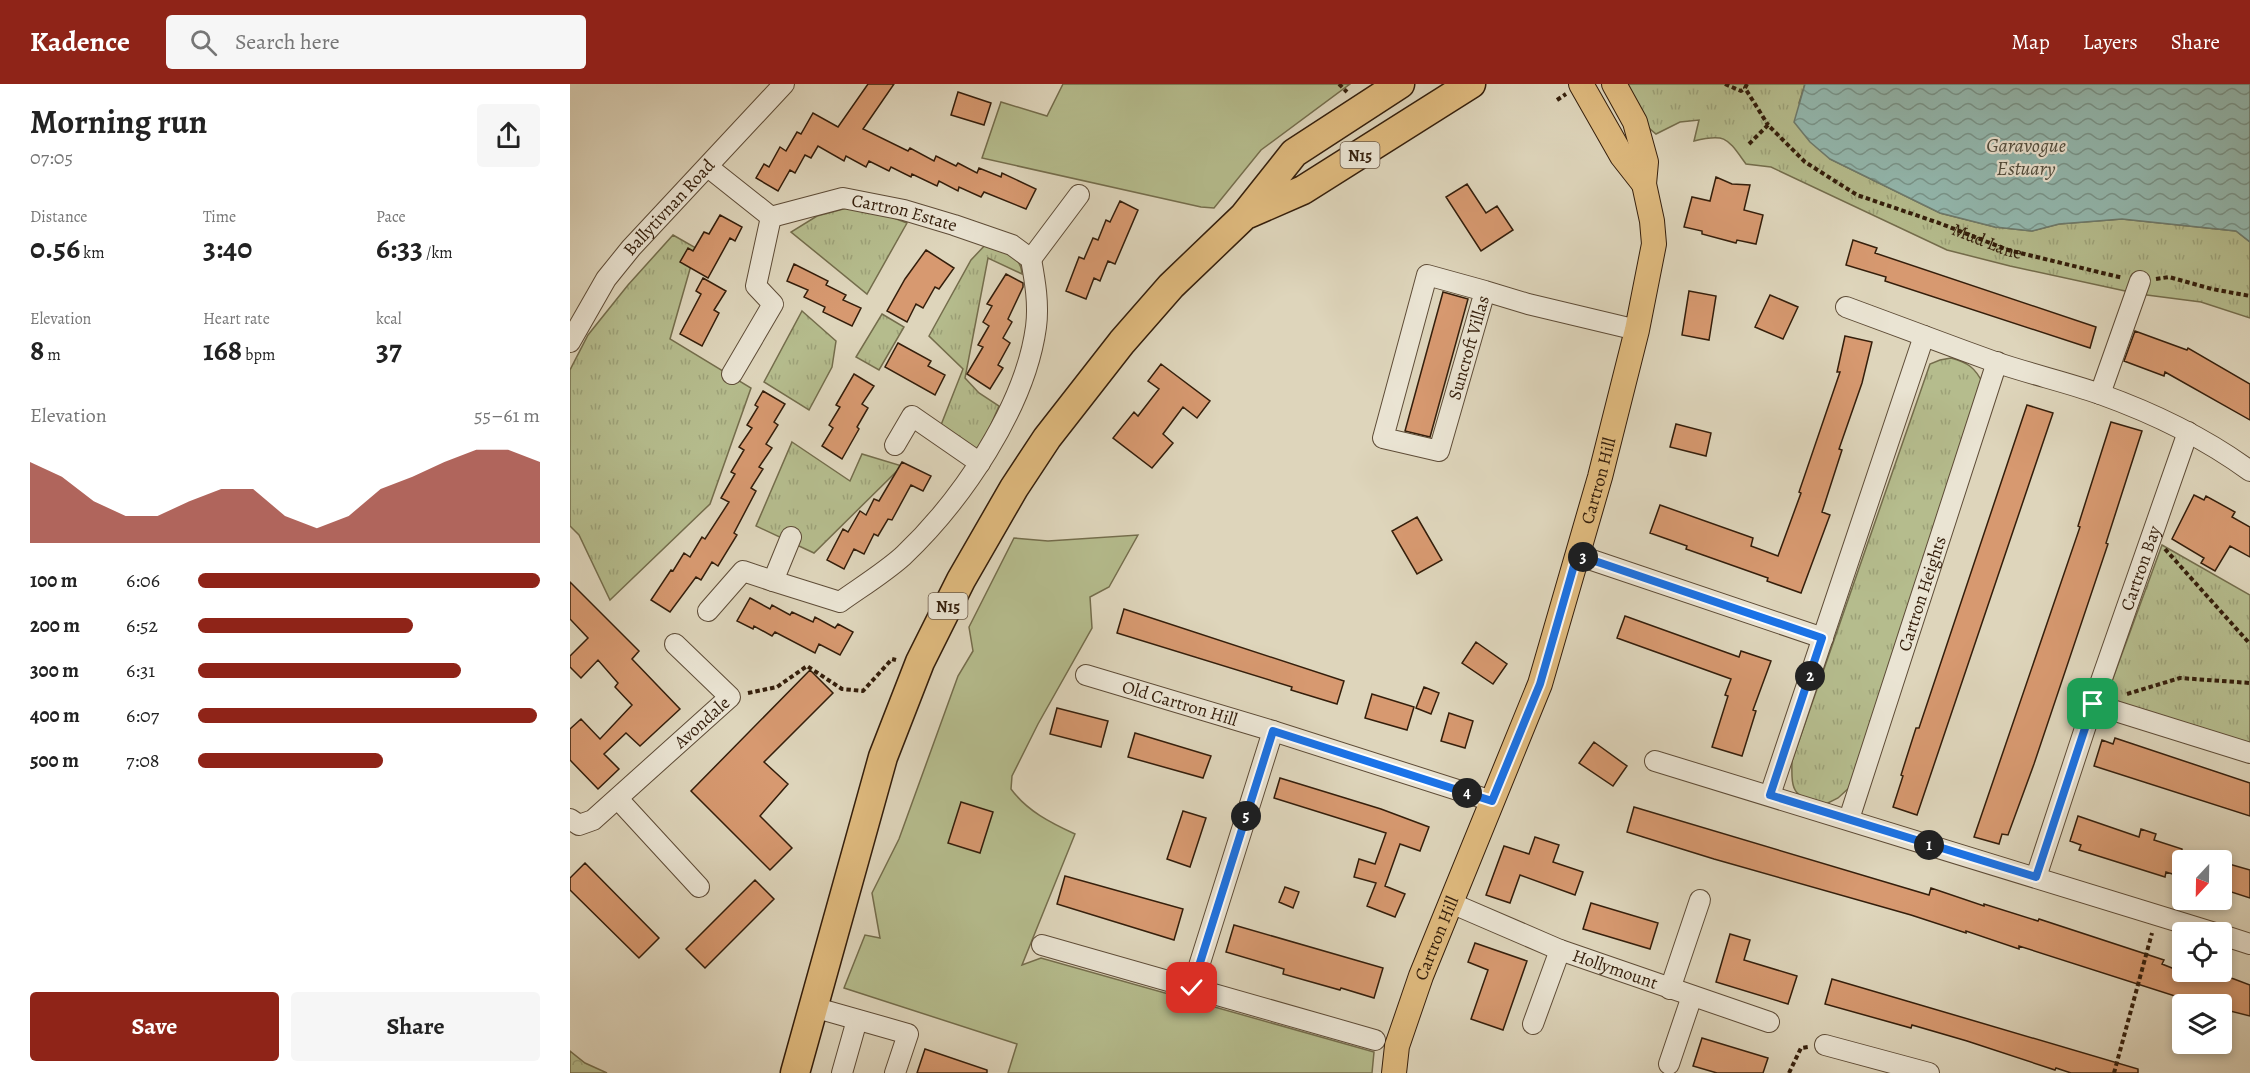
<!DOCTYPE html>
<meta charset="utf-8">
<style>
body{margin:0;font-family:Alegreya,serif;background:#f6f6f6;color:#222;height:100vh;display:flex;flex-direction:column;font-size:22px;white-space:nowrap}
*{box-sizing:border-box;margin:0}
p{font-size:20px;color:#767676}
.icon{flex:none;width:33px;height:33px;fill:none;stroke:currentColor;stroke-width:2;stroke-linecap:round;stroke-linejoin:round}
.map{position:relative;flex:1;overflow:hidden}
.sheet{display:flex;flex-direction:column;background:#fff;width:570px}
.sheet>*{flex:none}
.needle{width:39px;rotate:202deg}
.buttons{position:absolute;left:1602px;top:766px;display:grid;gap:12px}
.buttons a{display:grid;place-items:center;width:60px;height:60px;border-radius:6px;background:#fff;box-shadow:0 3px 9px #0003;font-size:30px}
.pin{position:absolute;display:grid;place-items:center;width:51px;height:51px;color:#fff;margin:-26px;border-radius:12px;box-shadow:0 3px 9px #0006}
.km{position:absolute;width:30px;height:30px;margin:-15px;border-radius:50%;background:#222;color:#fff;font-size:16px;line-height:30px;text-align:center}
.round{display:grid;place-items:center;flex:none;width:63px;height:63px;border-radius:6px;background:#f6f6f6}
.headline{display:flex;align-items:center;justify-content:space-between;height:102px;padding:0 30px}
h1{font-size:33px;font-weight:700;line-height:45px}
.metrics{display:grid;grid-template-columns:repeat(3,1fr);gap:9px;height:102px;padding:6px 30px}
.metrics div{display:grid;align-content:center}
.metrics b{font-size:30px;font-weight:700}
.metrics small{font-size:16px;font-weight:400}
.metrics p{font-size:16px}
.chart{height:168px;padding:12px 30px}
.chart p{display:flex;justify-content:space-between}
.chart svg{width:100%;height:108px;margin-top:6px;fill:#8f2418;opacity:.7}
.primary-button{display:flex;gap:12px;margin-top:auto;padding:12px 30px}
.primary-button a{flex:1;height:69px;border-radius:6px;background:#8f2418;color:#fff;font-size:24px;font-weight:700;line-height:69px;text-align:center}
.primary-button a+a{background:#f6f6f6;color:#222}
ul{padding:0 30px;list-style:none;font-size:20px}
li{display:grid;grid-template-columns:96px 72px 1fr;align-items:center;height:45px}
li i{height:15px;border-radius:8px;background:#8f2418}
header{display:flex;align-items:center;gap:36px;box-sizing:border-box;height:84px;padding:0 30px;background:#8f2418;color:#fff}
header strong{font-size:28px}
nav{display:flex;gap:33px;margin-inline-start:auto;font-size:21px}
.search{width:420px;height:54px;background:#f6f6f6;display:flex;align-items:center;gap:15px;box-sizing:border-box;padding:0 21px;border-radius:6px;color:#767676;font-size:22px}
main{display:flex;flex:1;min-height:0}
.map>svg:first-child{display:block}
</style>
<header>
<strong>Kadence</strong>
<div class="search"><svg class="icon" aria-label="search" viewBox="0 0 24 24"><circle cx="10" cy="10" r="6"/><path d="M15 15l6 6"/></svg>Search here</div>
<nav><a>Map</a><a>Layers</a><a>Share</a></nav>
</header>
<main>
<section class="sheet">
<div class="headline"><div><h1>Morning run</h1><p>07:05</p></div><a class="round"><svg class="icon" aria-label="share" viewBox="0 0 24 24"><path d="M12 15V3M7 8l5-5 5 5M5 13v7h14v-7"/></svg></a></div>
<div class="metrics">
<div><p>Distance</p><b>0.56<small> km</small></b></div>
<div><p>Time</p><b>3:40</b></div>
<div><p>Pace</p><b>6:33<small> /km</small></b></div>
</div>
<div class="metrics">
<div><p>Elevation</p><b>8<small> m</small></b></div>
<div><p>Heart rate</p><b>168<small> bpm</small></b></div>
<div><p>kcal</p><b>37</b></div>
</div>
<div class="chart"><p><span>Elevation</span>55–61 m</p>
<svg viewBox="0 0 160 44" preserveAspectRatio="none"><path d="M0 44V11L10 17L20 27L30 33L40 33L50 27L60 22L70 22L80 33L90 38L100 33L110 22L120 17L130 11L140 6L150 6L160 11V44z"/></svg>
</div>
<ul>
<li><b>100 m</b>6:06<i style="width:100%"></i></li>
<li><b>200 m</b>6:52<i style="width:63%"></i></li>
<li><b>300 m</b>6:31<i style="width:77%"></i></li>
<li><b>400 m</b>6:07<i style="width:99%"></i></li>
<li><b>500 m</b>7:08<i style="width:54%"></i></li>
</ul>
<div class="primary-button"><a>Save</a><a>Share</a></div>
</section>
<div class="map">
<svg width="1680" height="989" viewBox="0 0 1680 989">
<defs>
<pattern id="forest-crowns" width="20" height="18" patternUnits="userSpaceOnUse" patternTransform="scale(1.5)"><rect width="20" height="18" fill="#b5bc8d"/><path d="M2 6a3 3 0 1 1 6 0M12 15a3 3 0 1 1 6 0" fill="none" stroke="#9ca178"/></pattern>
<pattern id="park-tufts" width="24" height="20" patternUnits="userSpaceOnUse" patternTransform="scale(1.5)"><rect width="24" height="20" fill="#b5bc8d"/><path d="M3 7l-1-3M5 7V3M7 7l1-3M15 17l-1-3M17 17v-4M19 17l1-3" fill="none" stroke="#9ca178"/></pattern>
<pattern id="water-waves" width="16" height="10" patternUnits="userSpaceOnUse" patternTransform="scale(1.5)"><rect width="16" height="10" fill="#93b9b0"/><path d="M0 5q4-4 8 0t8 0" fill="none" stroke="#79968d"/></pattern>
</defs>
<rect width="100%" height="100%" fill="#ded5bb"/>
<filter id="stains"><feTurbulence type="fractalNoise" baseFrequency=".00333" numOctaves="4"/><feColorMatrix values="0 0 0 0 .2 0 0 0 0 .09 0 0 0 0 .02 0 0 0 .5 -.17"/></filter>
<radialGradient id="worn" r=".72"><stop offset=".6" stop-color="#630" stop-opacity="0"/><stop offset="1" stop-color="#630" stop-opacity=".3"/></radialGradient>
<path fill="#b5bc8d" stroke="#746d4c" stroke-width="1.5" d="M493,0H780L691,66L644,124L631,123L412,74L431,18L477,32Z
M568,451L539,503L520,513L522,544L468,640L442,692L441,705C457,727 481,739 505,750L452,881L471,874L804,968L802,989H438L447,960L274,904L295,851L310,854L302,809L329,755L388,592L403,567L399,543L444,454L478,457Z"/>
<path fill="url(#forest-crowns)" stroke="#746d4c" stroke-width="1.5" d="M0,967L15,979L37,989H0Z"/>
<path fill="url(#park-tufts)" stroke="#746d4c" stroke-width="1.5" d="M1054,0H1235L1229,19L1260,75L1370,129L1425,143L1462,147L1489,140L1552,135L1666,147L1680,158V234L1631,218L1569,210L1440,182L1377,166L1201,83L1176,80C1157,54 1156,49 1124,57L1129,36L1110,38L1086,50L1073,39Z
M277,124L316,131L337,139L297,210L221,148L247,132Z
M103,151L126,164L100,255L181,304L140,420L40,516L9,451L0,442V286L18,251L58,201Z
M418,158C434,166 451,171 452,190L418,174L395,294L409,309L429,322L413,359L405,365L371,341L393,285L359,252L401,176Z
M232,227L266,257L262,283L239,326L194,298Z
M312,230L334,243L309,286L286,273Z
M1381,274C1397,278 1406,284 1413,300L1281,702L1268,714L1256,720C1224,712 1221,711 1222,677L1360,280L1370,276Z
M222,358L280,397L292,370L332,382L244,469L186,442Z
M1592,461L1680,511V659L1535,616Z"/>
<path fill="url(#water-waves)" stroke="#6d7b6e" stroke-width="1.5" d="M1235,0H1680V158L1666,147L1552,135L1489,140L1462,147L1425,143L1370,129L1260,75L1240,58L1224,38Z"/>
<path fill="#d79970" stroke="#341e0b" stroke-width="1.5" d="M298,0H324L293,45L338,67L340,64L364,77L366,72L386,82L388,79L407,89L409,84L431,93L432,89L466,105L456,125L414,108L411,113L389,103L388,107L369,97L367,102L342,90L341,93L321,83L319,87L299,77L296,83L276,72L274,77L248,62L241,74L235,71L225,89L220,86L208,107L186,94L194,80L199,83L210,63L216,67L227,48L231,50L243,29L268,43Z
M388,8L421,19L414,41L381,31Z
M1146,93L1162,100L1180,101L1174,126L1193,131L1186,160L1167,156L1166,159L1132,150V147L1114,143L1122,113L1140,117Z
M897,100L916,129L927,122L943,146L911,167L876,113Z
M550,117L568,126L545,180L538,177L530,197L524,194L516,215L496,207L509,173L514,175L523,154L528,156L536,136L540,138Z
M150,131L172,143L165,157L160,154L138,194L110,178L118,164L123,167L134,148L139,150Z
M1283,156L1307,164L1305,169L1526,243L1520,264L1315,197L1316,193L1276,181Z
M356,166L384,184L369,205L365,203L353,224L346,220L337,238L317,227L335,195Z
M224,180L258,197L256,201L276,211L273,216L291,224L282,242L253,228L255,223L234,213L238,206L217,197Z
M436,190L453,199V203L438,235L442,238L433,254L440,259L428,281L433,284L420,305L397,290L413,263L408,261L419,242L413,238L422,222L417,220Z
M133,194L156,207L144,226L149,229L132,262L110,250L131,210L126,207Z
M1119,207L1146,212L1139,256L1112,251Z
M873,208L898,215L860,353L835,347Z
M1200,211L1228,223L1213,255L1185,243Z
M1565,247L1617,266L1618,264L1680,300V336L1595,288L1594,292L1554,277Z
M1275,252L1302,258L1292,299L1269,365L1272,366L1252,428L1260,431L1231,509L1197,497L1198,494L1116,465L1117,462L1080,449L1090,421L1183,454L1181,462L1208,472L1231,409L1229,408L1270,288H1267Z
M328,259L361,277L358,282L375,291L365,311L315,283Z
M591,280L640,317L627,334L613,323L593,350L603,359L582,384L543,354L564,328L568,332L589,305L578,297Z
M284,290L304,302L292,320L298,324L287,343L289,345L272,375L252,362L263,344L259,341L270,323L266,321Z
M193,307L215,320L204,338L208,341L196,360L202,364L189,383L193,385L181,404L186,407L164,449L167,451L148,482L142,478L131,496L126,493L100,528L81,516L101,486L103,487L114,469L120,473L132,453L135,455L159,418L151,414L165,390L161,388L174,366L169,363L182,344L177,341L188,323L185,321Z
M1457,321L1483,329L1347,731L1323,723L1333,692L1331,691L1346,644H1349Z
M1541,338L1572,347L1536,459L1538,460L1464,680L1438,751L1432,750L1429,760L1404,753L1510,443L1508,442Z
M1106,340L1141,349L1136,372L1100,363Z
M332,378L361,392L353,407L341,401L322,436L318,435L308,452L304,450L294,470L284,465L274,485L257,476L273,445L278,448L290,427L296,431L304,415L309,417Z
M1624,411L1634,416L1636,412L1665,428L1662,433L1680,443V473L1660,462L1645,487L1631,479L1634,474L1602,455Z
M847,433L872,476L847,490L822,447Z
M0,498L69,567L62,575L110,625L70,662L56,649L34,670L49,685L28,705L0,676V645L11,635L30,655L62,621L45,603L48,599L28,576L11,594L0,583V572L18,554L0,535Z
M180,514L200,525L202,521L220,531L222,528L243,538L245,533L265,544L268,540L283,548L270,571L249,560L245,569L205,548L202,552L184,542L183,545L167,537Z
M554,525L774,597L767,620L721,606L722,603L547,549Z
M1055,532L1169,573L1171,567L1201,577L1183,626L1186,627L1172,672L1142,663L1158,612L1155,611L1161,595L1047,554Z
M906,558L937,580L923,600L892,579Z
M240,586L263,609L194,678L218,700L190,732L222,764L200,786L121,707Z
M854,603L869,609L861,630L846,624Z
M802,610L844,623L837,646L795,634Z
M487,624L538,637L531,663L480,650Z
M879,629L903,637L895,664L871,657Z
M565,649L641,672L633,694L558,673Z
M1545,654L1680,699V732L1524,682L1532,656L1543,660Z
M1024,658L1057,682L1043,702L1009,679Z
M710,694L811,725L859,743L850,767L830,760L815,802L835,810L825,833L797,822L806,799L784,793L789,775L805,780L816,749L704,714Z
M391,718L423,728L410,769L378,759Z
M1064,723L1359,811L1361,804L1414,822V820L1468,837L1469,835L1594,876L1592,880L1612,888H1641L1664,895L1680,901V932L1652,925V921H1633L1449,862V865L1396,847V849L1341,831L1144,775L1057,748Z
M613,727L636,734L620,783L597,775Z
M1508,732L1569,753L1571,745L1586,750L1584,756L1612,765V793L1596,788L1595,793L1509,766L1511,761L1500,757Z
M965,753L989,761L983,778L1013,788L1005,811L950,791L940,819L916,811L934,762L959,770Z
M1652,778L1680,786V814L1652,805Z
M15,779L89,854L69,874L0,806V794Z
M495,792L613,825L604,856L487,820Z
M185,796L204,815L135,884L116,865Z
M715,803L729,808L723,824L709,818Z
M1021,819L1088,839L1080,865L1013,845Z
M664,841L813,884L804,914L771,904L770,906L713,890L714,885L656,868Z
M1160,850L1180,856L1174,876L1227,892L1218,920L1146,898Z
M905,859L957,877L933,946L901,935L918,886L898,878Z
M1262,895L1568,985V989H1501L1486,984L1485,986L1397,957L1342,941L1341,944L1255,920Z
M1132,954L1198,974L1193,989H1147L1123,982Z
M355,965L417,986V989H347Z"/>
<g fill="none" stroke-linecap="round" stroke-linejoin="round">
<g stroke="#5e4c37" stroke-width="22">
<g id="minor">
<path id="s2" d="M138,83L201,133L273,114L334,126L384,141L442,161L461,175C465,197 469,220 466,243C455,324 391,417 333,472C314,489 291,503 270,518L203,497L221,453"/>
<path d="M461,175L509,111"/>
<path id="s3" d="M915,207L857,191L813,354L869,367L915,207L958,220L1067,246"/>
<path d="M1276,223C1325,241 1375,260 1425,278C1460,290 1496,298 1530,310C1583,329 1635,354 1680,387"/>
<path id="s4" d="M0,258L36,195L61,164L214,0"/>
<path d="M162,290L203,220L186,202L201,133"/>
<path d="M1530,310L1570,197"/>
<path d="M325,361L342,332L410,379"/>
<path d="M1007,471L1253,554"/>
<path d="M138,527L173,487L203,497"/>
<path id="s5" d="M516,591L703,647L922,717"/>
<path d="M1523,620L1680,669"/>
<path d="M1085,677L1645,849"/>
<path d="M1200,711L1354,252"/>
<path d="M48,715L129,803"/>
<path id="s6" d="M0,735L9,741L23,736L160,613L105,560"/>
<path id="s7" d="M1279,735L1427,278"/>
<path id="s8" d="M1466,793L1523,620L1618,348"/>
<path id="s9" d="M881,819L990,866L1199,938"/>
<path d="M1652,851L1680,860"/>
<path d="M472,861L805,956"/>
<path d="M622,904L703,647"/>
<path d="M1100,905L1130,816"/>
<path d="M243,923L338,950L325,989"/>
<path d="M963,940L990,866"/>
<path d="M1255,961L1359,989"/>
<path d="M1099,980L1122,912"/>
<path d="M272,989L287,936"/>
</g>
</g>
<g stroke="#341e0b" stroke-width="26">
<g id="major">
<path d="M1011,0L1052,72L1074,100"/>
<path id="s10" d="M824,989L827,962L851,892L970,600L1030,393L1067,246L1084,160L1082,137L1074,100L1076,78L1065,38L1044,0"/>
</g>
</g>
<g stroke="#341e0b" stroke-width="31">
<path id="highway" d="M678,130L733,106L901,0
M225,989L313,673L350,578L391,496L444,404L477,354L552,258L601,202L674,132L724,69L830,0"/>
</g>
<g stroke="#341e0b" stroke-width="4" stroke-dasharray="4.5 3" stroke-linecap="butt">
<path d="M769,0L777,8"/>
<path d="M1155,0L1171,7L1175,4"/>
<path d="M1177,0L1175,4L1198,41"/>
<path d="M987,16L996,10"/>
<path id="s1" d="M1179,60L1198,41L1235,78L1287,111L1369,139L1438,166L1553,194"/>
<path d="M1586,195L1599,193L1642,205L1680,212"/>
<path d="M1595,465L1680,560"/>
<path d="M178,609L207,603L237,582L272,605L293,607L322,575L326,576"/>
<path d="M1557,610L1610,594L1680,599"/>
<path d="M1219,989L1231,964L1238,963"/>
<path d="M1544,989L1582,849"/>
</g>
<use href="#minor" stroke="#eae4d3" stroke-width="20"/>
<use href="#major" stroke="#dfba7e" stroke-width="24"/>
<use href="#highway" stroke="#dfba7e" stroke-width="28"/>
</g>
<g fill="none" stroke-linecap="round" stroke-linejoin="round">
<g stroke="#fff" stroke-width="12">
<path id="route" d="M622,904L703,647L922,717L970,600L1007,471L1252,554L1200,711L1466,793L1523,620"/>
</g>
<use href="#route" stroke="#1a73e8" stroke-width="8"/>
</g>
<g text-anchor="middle" stroke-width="4.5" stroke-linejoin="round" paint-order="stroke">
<g fill="#eae4d3" stroke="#6b5947" stroke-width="1.5">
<rect x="770.5" y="58" width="39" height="26" rx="4.5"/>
<rect x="358.5" y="509" width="39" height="26" rx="4.5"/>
</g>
<g font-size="16" font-weight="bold" fill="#341e0b">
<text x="790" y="77">N15</text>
<text x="378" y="528">N15</text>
</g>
<g font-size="18" fill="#341e0b" stroke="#eae4d3">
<text dy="6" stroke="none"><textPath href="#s4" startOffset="168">Ballytivnan Road</textPath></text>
<text dy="6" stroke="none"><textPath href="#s2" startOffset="218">Cartron Estate</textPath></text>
<text dy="6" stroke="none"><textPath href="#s1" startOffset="279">Mud Lane</textPath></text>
<text dy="6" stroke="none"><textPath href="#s3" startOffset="394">Suncroft Villas</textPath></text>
<text dy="6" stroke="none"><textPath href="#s10" startOffset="628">Cartron Hill</textPath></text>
<text dy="6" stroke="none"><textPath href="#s8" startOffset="326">Cartron Bay</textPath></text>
<text dy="6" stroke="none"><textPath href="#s7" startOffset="237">Cartron Heights</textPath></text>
<text dy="6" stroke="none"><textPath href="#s5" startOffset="98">Old Cartron Hill</textPath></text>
<text dy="6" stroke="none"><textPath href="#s6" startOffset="172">Avondale</textPath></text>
<text dy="6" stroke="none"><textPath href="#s10" startOffset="142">Cartron Hill</textPath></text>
<text dy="6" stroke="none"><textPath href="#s9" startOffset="177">Hollymount</textPath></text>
</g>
<g font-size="20" font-style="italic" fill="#504c3d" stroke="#eae4d3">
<text x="1456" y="68">Garavogue<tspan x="1456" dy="23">Estuary</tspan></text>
</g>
</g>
<rect width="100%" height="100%" filter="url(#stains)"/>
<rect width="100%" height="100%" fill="url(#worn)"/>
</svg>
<div class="buttons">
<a><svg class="needle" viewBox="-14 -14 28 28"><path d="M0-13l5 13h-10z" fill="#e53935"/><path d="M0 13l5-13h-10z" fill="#767676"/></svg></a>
<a><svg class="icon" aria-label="locate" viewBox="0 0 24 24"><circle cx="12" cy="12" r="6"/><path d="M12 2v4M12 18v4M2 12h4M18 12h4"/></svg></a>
<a><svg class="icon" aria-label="layers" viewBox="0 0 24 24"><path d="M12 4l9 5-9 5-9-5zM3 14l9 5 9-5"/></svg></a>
</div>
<div class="pin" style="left:1523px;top:620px;background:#1e9e55"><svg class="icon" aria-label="arrive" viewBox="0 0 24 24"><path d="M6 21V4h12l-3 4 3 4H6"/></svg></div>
<div class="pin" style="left:622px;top:904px;background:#d93025"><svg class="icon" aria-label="check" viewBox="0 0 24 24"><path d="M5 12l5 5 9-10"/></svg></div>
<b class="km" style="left:1359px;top:761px">1</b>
<b class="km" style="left:1240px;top:592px">2</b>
<b class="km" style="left:1013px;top:473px">3</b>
<b class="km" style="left:897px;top:709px">4</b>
<b class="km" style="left:676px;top:732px">5</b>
</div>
</main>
